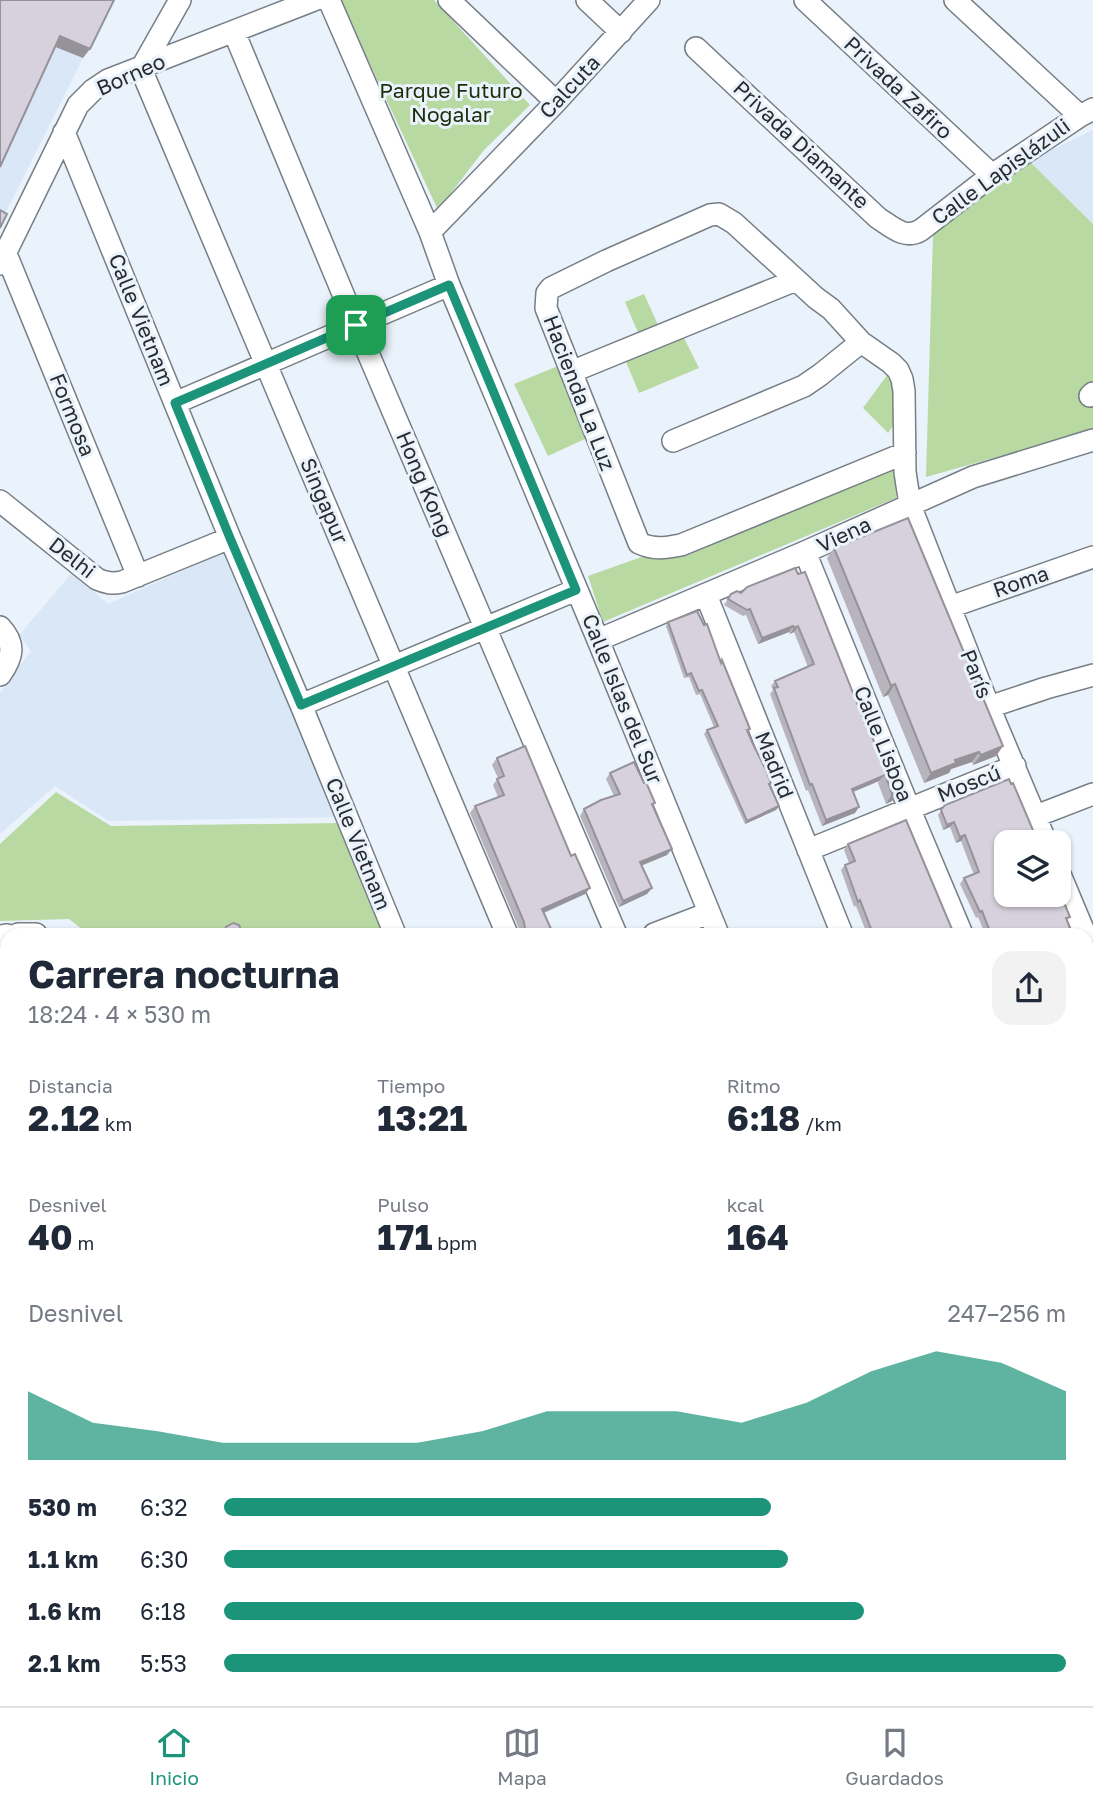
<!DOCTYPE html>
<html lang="es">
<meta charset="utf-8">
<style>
body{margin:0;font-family:"Golos Text",sans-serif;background:#f2f2f3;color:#1f2937;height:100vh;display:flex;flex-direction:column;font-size:26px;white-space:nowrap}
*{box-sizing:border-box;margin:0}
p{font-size:23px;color:#747a83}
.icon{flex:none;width:38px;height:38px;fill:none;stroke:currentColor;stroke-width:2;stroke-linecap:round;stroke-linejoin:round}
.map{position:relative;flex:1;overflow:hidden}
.panel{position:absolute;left:0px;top:928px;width:1094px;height:779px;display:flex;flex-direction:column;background:#fff;border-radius:21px 21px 0 0;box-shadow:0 2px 5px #0004}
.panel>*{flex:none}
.fabs{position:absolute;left:994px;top:830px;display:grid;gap:14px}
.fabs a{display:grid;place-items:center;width:77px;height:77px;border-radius:14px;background:#fff;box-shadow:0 2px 5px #0004;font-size:35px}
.pin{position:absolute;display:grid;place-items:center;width:60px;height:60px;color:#fff;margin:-30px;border-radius:14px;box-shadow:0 4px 10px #0006}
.round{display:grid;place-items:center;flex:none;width:74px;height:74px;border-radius:21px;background:#f2f2f3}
.headline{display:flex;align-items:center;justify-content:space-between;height:119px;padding:0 28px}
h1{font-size:38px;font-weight:700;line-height:52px}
.metrics{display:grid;grid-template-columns:repeat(3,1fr);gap:10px;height:119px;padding:7px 28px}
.metrics div{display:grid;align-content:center}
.metrics b{font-size:35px;font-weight:700}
.metrics small{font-size:19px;font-weight:400}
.metrics p{font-size:19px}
.chart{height:196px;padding:14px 28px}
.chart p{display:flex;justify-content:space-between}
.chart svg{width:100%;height:126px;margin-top:7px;fill:#1b947a;opacity:.7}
ul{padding:0 28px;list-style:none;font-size:23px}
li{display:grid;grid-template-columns:112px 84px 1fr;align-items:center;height:52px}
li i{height:18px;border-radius:9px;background:#1b947a}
.menu{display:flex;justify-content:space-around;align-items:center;height:98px;border-top:2px solid #e0e1e3;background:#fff;font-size:19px;color:#747a83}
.menu a{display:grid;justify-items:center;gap:4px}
.menu .active{color:#1b947a}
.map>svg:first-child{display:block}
</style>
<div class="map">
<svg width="1093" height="1706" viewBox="0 0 1093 1706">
<rect width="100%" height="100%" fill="#eaf2fb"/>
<path fill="#d9e7f6" d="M0,0H112L0,224Z
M1093,130V224L1029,161Z
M223,553L340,817L109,821L55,786L0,834V693L31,651L19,635L72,573L108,604Z
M7,1419V1677L0,1673V1423Z
M1093,1653V1706H1028L1037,1699H1087V1658Z"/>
<path fill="#b8d9a2" d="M340,0H434L530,105L484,150L438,210Z
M1029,161L1093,224V430L926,477L933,235Z
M644,294L659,327L639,335L625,302Z
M682,334L699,368L639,393L624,357Z
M558,366L587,438L548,456L514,384Z
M888,374L900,382L898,419L888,433L863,408Z
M895,467L896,498L603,622L588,576Z
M56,792L111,826L342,823L387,934H88L69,919L0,921V844Z
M1093,1150V1206L1087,1192V1153Z"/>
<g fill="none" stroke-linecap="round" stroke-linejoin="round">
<path stroke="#c3cad2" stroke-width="26" stroke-dasharray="26 13" stroke-linecap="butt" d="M1087,1611L1093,1606
M964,1706L972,1699"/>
<g stroke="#767e86" stroke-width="24">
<path id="minor" d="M329,0L430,232L449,285L598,640L718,934
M449,0L556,102
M587,0L621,32
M805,0L992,175
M955,0L1080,116
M234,32L356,325L616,934
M696,48L878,218C892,227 905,240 921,230L992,175L1080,116L1093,109
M141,69L507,934
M141,69L180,0
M64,132L230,538L301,705L395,934
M430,232L556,102L649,0
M6,254L138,576
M0,264L78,105L93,90L108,80L314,0
M571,372L796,280
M1090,396L1093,393
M175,403L449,285
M673,441L804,386L820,375L861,342
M905,453L681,545C665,548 654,550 639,543L546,308L547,293L551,288L606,261L710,215L719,214L734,223L816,298L831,309L861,342L891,363L898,370L902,379L904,391L905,472L910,505L989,707L1046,842
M0,501L97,579C106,583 112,584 122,582L230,538
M805,552L909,808L962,934
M706,595L842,934
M950,607L1093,557
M0,627C16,644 13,657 0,675
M598,640L805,552L973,477L1093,440
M301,705L576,590
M989,707L1046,688L1093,675
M1036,816L1093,794
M808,850L1015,766
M1059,872L1085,934
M18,934H36
M654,934L709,913
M0,936L7,935
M1087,1051L1093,1049
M1087,1234L1093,1249
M0,1240L7,1245
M0,1375L7,1380
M1087,1408L1093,1405
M0,1414L7,1410
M1087,1637L1093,1632
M14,1699L25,1706
M421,1699L429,1706
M582,1699L591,1706
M687,1706L696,1699
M880,1706L884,1699
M1002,1706L1010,1699
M1060,1706L1068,1699
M1083,1706V1699"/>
</g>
<g stroke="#d0d1d1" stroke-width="30">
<path id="major" d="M1087,1552L1093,1547"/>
</g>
<g stroke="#d0d1d1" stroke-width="35">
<path id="highway" d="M0,1041L7,1046
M0,1085L7,1090
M776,1699L784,1706
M819,1699L825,1706"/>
</g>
<use href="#minor" stroke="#fff" stroke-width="21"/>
<use href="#major" stroke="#e6a39f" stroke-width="26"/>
<use href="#highway" stroke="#d6665f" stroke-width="32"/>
<path stroke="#8a8f95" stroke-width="4.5" stroke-dasharray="14 7" stroke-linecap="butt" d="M1087,1584L1093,1579
M928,1706L937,1699"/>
</g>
<path fill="#b8b4bd" d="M834,548L1003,746L996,756L973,765L972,762L951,769L949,773L924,783L888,695L883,697L827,558Z
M795,568L887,773L898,792L892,801L886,804L878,783L879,781L853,792L855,813L822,826L808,790L806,791L770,694L773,690L771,686L775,681L808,667L794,632L790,634L789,632L758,644L746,615L743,616L724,605L731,594L741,593Z
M668,622L720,662L722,660L750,729L748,732L752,742L771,783L769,786L779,806L776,810L745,824L704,734L707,730L714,727L700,694L696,695L689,677L684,678L666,626Z
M497,758L571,856L590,888L585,894L544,913L551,929L549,932L550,934H520L519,929L470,813L475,806L498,797L493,785L498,778L492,765Z
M610,773L653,806L667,855L641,866L647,894L619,907L580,816L584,809L614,796L606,779Z
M945,805L1070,917L1067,921L1072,934H985L978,917L976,918L960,884L964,878L974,874L970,865L961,841L956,843L950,827L943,830L938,815Z
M848,844L955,934H867L856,906L854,907L841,870L845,865L849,863L844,850Z
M165,1699H380L389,1706H174Z"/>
<path fill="#96929a" d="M60,36L90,49L83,58L53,46Z
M793,626L789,632L758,644L762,638Z
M798,626L794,632L790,634L794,628Z
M895,684L888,695L883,697L891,686Z
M1003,746L996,756L973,765L981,755Z
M979,752L972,762L951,769L949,773L924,783L931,773L955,760Z
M883,776L879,781L848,794L852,789Z
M898,792L892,801L886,804L892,794Z
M779,806L776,810L745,824L747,821Z
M859,807L855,813L822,826L826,820Z
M954,822L950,827L943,830L947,825Z
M965,835L961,841L956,843L960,837Z
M672,849L667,855L635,868L640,862Z
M590,888L585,894L538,915L542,909Z
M652,888L647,894L619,907L623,901Z
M1093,1030V1035L1087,1037V1033Z
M1093,1146V1150L1087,1153V1149Z
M1093,1385V1389L1087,1392V1387Z"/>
<path fill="#d6d1dc" stroke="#96929a" stroke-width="2" d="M0,0H114L90,49L60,36L0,167Z
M0,210L7,214L0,228Z
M908,518L1003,746L981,755L979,752L955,760L956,763L931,773L895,684L891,686L834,548Z
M795,568L798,574L805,572L865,723L866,722L887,773L883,776L852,789L859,807L826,820L812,784L810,785L774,688L778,687L775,681L814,664L798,626L794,628L793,626L762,638L750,609L747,610L728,599L731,594L737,591L741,593L747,587Z
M697,611L704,625L707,624L721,663L722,660L750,729L747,730L752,742L766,770L771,783L769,784L779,806L747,821L707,730L718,726L702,690L699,691L691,673L687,675L668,622Z
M525,746L571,856L575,854L590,888L542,909L551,929L548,930L550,934H522L525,930L524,922L475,806L504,795L497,779L504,776L497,758Z
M634,762L644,783L646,782L655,803L652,804L672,849L640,862L652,888L623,901L584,809L601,800L620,794L610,773Z
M890,772L898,792L892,794L885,774Z
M1009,779L1011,784L1013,783L1038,842H1006V894H1059V890L1070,917L1066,918L1072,934H991L982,911L980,912L964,878L979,872L965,835L960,837L954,822L947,825L941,810L945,805Z
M906,820L954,934H955H873L860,900L858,902L845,865L855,861L848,844Z
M233,923L239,925L242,933L240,934H225V932L226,927Z
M1087,942L1093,956V1030L1087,1033Z
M1087,1062L1089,1065L1093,1063V1146L1087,1149Z
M1087,1251L1089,1254L1093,1255V1385L1087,1387Z
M183,1699H380L389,1706H192Z
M417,1699H419L426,1706H411Z"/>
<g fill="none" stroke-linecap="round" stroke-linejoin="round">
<g stroke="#fff" stroke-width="14">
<path id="route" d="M449,285L576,590L301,705L230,538L175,403Z"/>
</g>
<use href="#route" stroke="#1b947a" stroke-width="9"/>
</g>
<g text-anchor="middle" stroke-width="6" stroke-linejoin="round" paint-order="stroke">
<g font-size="21" fill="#292c2f" stroke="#eaf2fb">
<text transform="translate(131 75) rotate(-24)" y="7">Borneo</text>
<text transform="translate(570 87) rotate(-47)" y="7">Calcuta</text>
<text transform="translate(898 88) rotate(43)" y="7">Privada Zafiro</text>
<text transform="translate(801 145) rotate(43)" y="7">Privada Diamante</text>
<text transform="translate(1001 172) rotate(-36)" y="7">Calle Lapislázuli</text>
<text transform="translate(141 320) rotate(68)" y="7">Calle Vietnam</text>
<text transform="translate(579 393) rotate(69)" y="7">Hacienda La Luz</text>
<text transform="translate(72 415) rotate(68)" y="7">Formosa</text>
<text transform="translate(424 484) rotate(67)" y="7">Hong Kong</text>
<text transform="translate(324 501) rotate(67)" y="7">Singapur</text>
<text transform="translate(844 535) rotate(-25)" y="7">Viena</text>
<text transform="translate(72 558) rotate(38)" y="7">Delhi</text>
<text transform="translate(1021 582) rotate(-19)" y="7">Roma</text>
<text transform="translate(976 674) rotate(68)" y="7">París</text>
<text transform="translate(622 699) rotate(68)" y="7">Calle Islas del Sur</text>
<text transform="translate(883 744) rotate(68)" y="7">Calle Lisboa</text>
<text transform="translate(774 765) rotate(68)" y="7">Madrid</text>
<text transform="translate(969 784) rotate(-22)" y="7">Moscú</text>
<text transform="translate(358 844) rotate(68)" y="7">Calle Vietnam</text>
</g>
<g font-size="21" fill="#1c2f0b" stroke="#eaf2fb">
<text x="451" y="98">Parque Futuro<tspan x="451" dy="24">Nogalar</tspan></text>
</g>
</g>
</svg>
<div class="fabs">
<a><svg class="icon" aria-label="layers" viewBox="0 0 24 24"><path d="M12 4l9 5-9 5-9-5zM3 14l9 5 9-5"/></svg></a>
</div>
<div class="pin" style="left:356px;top:325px;background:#1e9e55"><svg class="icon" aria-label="arrive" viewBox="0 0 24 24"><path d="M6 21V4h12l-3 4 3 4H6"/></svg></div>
<section class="panel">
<div class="headline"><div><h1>Carrera nocturna</h1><p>18:24 · 4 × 530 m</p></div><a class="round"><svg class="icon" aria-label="share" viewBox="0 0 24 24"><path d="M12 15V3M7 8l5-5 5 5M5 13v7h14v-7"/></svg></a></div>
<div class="metrics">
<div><p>Distancia</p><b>2.12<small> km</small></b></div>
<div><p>Tiempo</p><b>13:21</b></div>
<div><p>Ritmo</p><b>6:18<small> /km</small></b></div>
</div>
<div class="metrics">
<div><p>Desnivel</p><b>40<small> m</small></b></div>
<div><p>Pulso</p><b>171<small> bpm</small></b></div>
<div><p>kcal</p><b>164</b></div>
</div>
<div class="chart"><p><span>Desnivel</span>247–256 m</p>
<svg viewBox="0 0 160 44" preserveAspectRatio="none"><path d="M0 44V20L10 31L20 34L30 38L40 38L50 38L60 38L70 34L80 27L90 27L100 27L110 31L120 24L130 13L140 6L150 10L160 20V44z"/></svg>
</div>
<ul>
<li><b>530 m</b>6:32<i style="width:65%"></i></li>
<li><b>1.1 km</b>6:30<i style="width:67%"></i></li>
<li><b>1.6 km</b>6:18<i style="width:76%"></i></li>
<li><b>2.1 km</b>5:53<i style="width:100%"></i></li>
</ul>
</section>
</div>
<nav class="menu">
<a class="active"><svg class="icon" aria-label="home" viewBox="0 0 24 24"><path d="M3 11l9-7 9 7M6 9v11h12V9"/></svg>Inicio</a>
<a><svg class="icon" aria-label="map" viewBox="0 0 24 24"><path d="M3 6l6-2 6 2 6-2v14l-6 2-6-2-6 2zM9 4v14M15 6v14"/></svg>Mapa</a>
<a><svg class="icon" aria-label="saved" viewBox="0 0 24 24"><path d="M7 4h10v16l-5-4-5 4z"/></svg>Guardados</a>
</nav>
